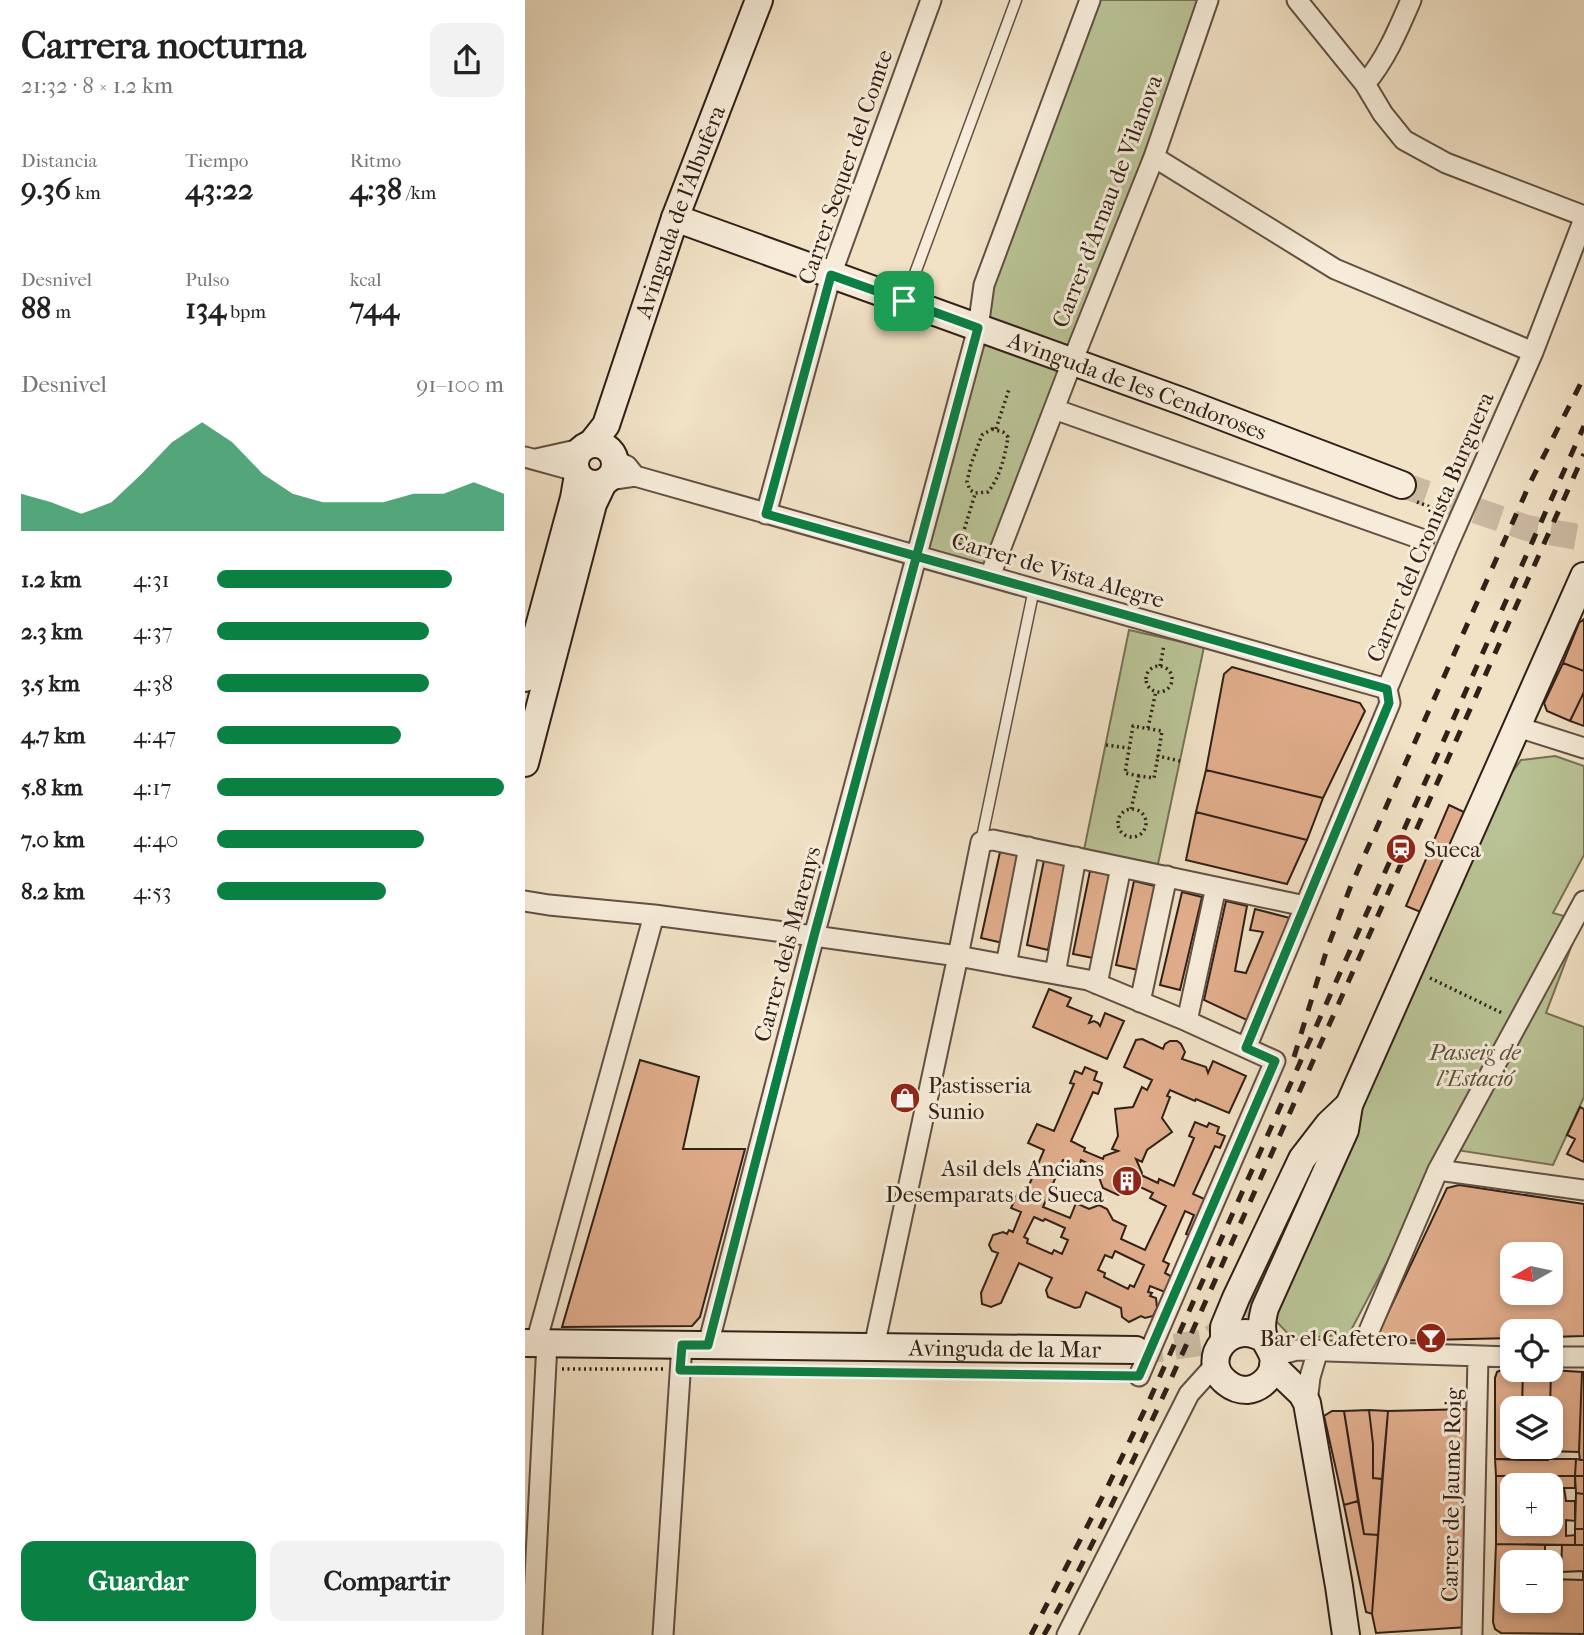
<!DOCTYPE html>
<html lang="es">
<meta charset="utf-8">
<style>
body{margin:0;font-family:"IM FELL French Canon",serif;background:#f2f2f2;color:#222;height:100vh;display:flex;flex-direction:column;font-size:26px;white-space:nowrap}
*{box-sizing:border-box;margin:0}
p{font-size:23px;color:#767676}
.icon{flex:none;width:38px;height:38px;fill:none;stroke:currentColor;stroke-width:2;stroke-linecap:round;stroke-linejoin:round}
.map{position:relative;flex:1;overflow:hidden}
.drawer{display:flex;flex-direction:column;background:#fff;width:525px}
.drawer>*{flex:none}
.needle{width:46px;rotate:261deg}
.buttons{position:absolute;left:975px;top:1242px;display:grid;gap:14px}
.buttons a{display:grid;place-items:center;width:63px;height:63px;border-radius:14px;background:#fff;box-shadow:0 4px 10px #0003;font-size:35px}
.pin{position:absolute;display:grid;place-items:center;width:60px;height:60px;color:#fff;margin:-30px;border-radius:14px;box-shadow:0 4px 10px #0006}
.round{display:grid;place-items:center;flex:none;width:74px;height:74px;border-radius:14px;background:#f2f2f2}
.overview{display:flex;align-items:center;justify-content:space-between;height:119px;padding:0 21px}
h1{font-size:38px;font-weight:700;line-height:52px}
.figures{display:grid;grid-template-columns:repeat(3,1fr);gap:10px;height:119px;padding:7px 21px}
.figures div{display:grid;align-content:center}
.figures b{font-size:30px;font-weight:700}
.figures small{font-size:19px;font-weight:400}
.figures p{font-size:19px}
.chart{height:196px;padding:14px 21px}
.chart p{display:flex;justify-content:space-between}
.chart svg{width:100%;height:126px;margin-top:7px;fill:#0b8043;opacity:.7}
.action{display:flex;gap:14px;margin-top:auto;padding:14px 21px}
.action a{flex:1;height:80px;border-radius:14px;background:#0b8043;color:#fff;font-size:28px;font-weight:700;line-height:80px;text-align:center}
.action a+a{background:#f2f2f2;color:#222}
ul{padding:0 21px;list-style:none;font-size:23px}
li{display:grid;grid-template-columns:112px 84px 1fr;align-items:center;height:52px}
li i{height:18px;border-radius:9px;background:#0b8043}
main{display:flex;flex:1;min-height:0}
.map>svg:first-child{display:block}
</style>
<main>
<section class="drawer">
<div class="overview"><div><h1>Carrera nocturna</h1><p>21:32 · 8 × 1.2 km</p></div><a class="round"><svg class="icon" aria-label="share" viewBox="0 0 24 24"><path d="M12 15V3M7 8l5-5 5 5M5 13v7h14v-7"/></svg></a></div>
<div class="figures">
<div><p>Distancia</p><b>9.36<small> km</small></b></div>
<div><p>Tiempo</p><b>43:22</b></div>
<div><p>Ritmo</p><b>4:38<small> /km</small></b></div>
</div>
<div class="figures">
<div><p>Desnivel</p><b>88<small> m</small></b></div>
<div><p>Pulso</p><b>134<small> bpm</small></b></div>
<div><p>kcal</p><b>744</b></div>
</div>
<div class="chart"><p><span>Desnivel</span>91–100 m</p>
<svg viewBox="0 0 160 44" preserveAspectRatio="none"><path d="M0 44V31L10 34L20 38L30 34L40 24L50 13L60 6L70 13L80 24L90 31L100 34L110 34L120 34L130 31L140 31L150 27L160 31V44z"/></svg>
</div>
<ul>
<li><b>1.2 km</b>4:31<i style="width:82%"></i></li>
<li><b>2.3 km</b>4:37<i style="width:74%"></i></li>
<li><b>3.5 km</b>4:38<i style="width:74%"></i></li>
<li><b>4.7 km</b>4:47<i style="width:64%"></i></li>
<li><b>5.8 km</b>4:17<i style="width:100%"></i></li>
<li><b>7.0 km</b>4:40<i style="width:72%"></i></li>
<li><b>8.2 km</b>4:53<i style="width:59%"></i></li>
</ul>
<div class="action"><a>Guardar</a><a>Compartir</a></div>
</section>
<div class="map">
<svg width="1059" height="1635" viewBox="0 0 1059 1635">
<rect width="100%" height="100%" fill="#f1e1c5"/>
<filter id="stains"><feTurbulence type="fractalNoise" baseFrequency=".00286" numOctaves="4"/><feColorMatrix values="0 0 0 0 .2 0 0 0 0 .09 0 0 0 0 .02 0 0 0 .5 -.17"/></filter>
<radialGradient id="worn" r=".72"><stop offset=".6" stop-color="#630" stop-opacity="0"/><stop offset="1" stop-color="#630" stop-opacity=".3"/></radialGradient>
<path fill="#b9c395" stroke="#757256" stroke-width="2" d="M569,0H676L544,356L459,325L464,286Z
M455,336L541,366L461,569L397,552Z
M604,630L679,647L633,864L559,850Z
M1030,756L1059,766V855L1028,913L1056,921L1021,1013L1059,1027V1097L1028,1165L919,1148L900,1190L824,1334L768,1339L748,1318L752,1292L982,779L996,760Z"/>
<path fill="#e1ad8c" stroke="#312018" stroke-width="2" fill-rule="evenodd" d="M1059,619V671L1038,663L1054,623Z
M1038,663L1059,671V692L1045,721L1022,711L1019,703Z
M707,667L835,703L840,711L798,798L681,770L699,674Z
M1059,692V726L1045,721Z
M681,770L798,798L782,840L671,812Z
M924,805L941,813L898,913L881,906Z
M671,812L782,840L762,884L661,860Z
M475,852L496,856L478,943L456,938Z
M519,860L540,865L523,950L502,945Z
M565,871L585,875L568,958L548,954Z
M609,881L630,886L613,970L591,965Z
M657,892L677,897L655,990L635,985Z
M701,901L722,906L710,971L721,973L738,932L725,930L730,909L765,918L766,925L724,1021L679,1000Z
M524,989L546,998L542,1006L567,1016L564,1023L569,1021L573,1023L575,1026L580,1013L599,1021L582,1059L508,1027Z
M617,1039L638,1049L640,1044L645,1041H652L656,1044L660,1052L657,1059L681,1067L683,1073L688,1061L721,1076L704,1113L671,1099L670,1101L645,1090L642,1096L645,1097L637,1118L647,1132L622,1150L617,1162L611,1159L617,1173L616,1175L633,1183L634,1179L649,1186L669,1138L664,1136L670,1122L682,1127L684,1123L694,1127L692,1133L700,1136L695,1148L690,1146L668,1194L684,1201L668,1237L661,1234L669,1215L660,1211L638,1261L644,1264L640,1273L651,1279L645,1294L625,1286L623,1292L627,1293L625,1296L631,1298L632,1308L628,1316L620,1318L616,1316L604,1322L597,1317L596,1308L561,1292L555,1307L550,1308L523,1297L521,1290L527,1278L494,1263L476,1303L466,1307L457,1304L456,1293L473,1253L467,1251L464,1245L468,1235L478,1232L482,1234L484,1230L488,1232L496,1212L486,1208L492,1195L499,1197L519,1150L503,1143L512,1124L529,1131L549,1084L545,1083L550,1071L557,1074L560,1067L572,1072L569,1080L577,1083L573,1094L568,1092L546,1141L560,1148L559,1151L578,1159L579,1156L593,1151L587,1149L593,1136L590,1109L608,1107L617,1087L622,1090L627,1080L599,1067L611,1040ZM538,1160L554,1167L556,1160L573,1169L572,1172L578,1188L593,1195L609,1189L611,1185L628,1193L625,1198L641,1206L620,1250L596,1239L601,1226L588,1220L582,1209L574,1205L564,1209L551,1203L545,1218L518,1207ZM509,1217L518,1221L520,1219L540,1228L536,1237L543,1240L537,1254L529,1250L527,1254L502,1243L503,1239L499,1237ZM590,1251L619,1265L609,1287L605,1285L603,1289L579,1277L580,1273L573,1270L580,1255L587,1258Z
M115,1060L174,1077L158,1149H220L175,1317L167,1326L37,1327Z
M1055,1107L1059,1109V1162L1042,1154L1050,1139L1042,1135Z
M934,1185L1059,1204V1336L1026,1337V1332H987V1338L861,1341L854,1332L922,1188ZM987,1255H1026V1293H987Z
M980,1368L998,1370L997,1409H987V1447H996V1460L970,1459V1378L972,1372Z
M998,1370H1026L1025,1409H997Z
M1026,1370L1057,1372L1054,1452L1022,1451L1023,1447H1026L1025,1409Z
M1057,1372H1059V1460H1055L1054,1452Z
M944,1409L943,1627L851,1633L847,1614L863,1411Z
M844,1410L848,1444V1478L857,1479L853,1535L839,1534L819,1411Z
M844,1410L863,1411L857,1479L848,1478V1444Z
M807,1411H819L833,1501L819,1505L799,1416Z
M996,1447H1023V1460H996Z
M970,1459H1051L1050,1476H971Z
M1051,1459L1059,1460V1476H1050Z
M971,1476H1050V1488H1039L1041,1501H1050V1521L1041,1520V1536L1050,1535V1545L971,1544ZM987,1486H1026V1524H987Z
M1050,1476H1059V1494L1051,1493Z
M1051,1493L1059,1494V1529H1050Z
M833,1501L839,1534L853,1535L847,1614L841,1612L819,1505Z
M1050,1529H1059V1545H1050Z
M971,1544L1020,1545V1563H987V1601H1026V1579L1058,1580V1571L1036,1572L1037,1545H1059V1634L976,1633L970,1629L968,1622Z"/>
<g fill="none" stroke-linecap="round" stroke-linejoin="round">
<path stroke="#cbbaa2" stroke-width="26" stroke-dasharray="26 13" stroke-linecap="butt" d="M877,485L1002,528L1059,538
M611,1350H627L681,1342L718,1317L734,1283"/>
<g stroke="#615043" stroke-width="13">
<path id="lane" d="M389,276L491,0
M456,842L509,589"/>
</g>
<g stroke="#615043" stroke-width="23">
<path id="street" d="M772,0L840,84L858,114L879,140L921,163L1059,216
M840,84C861,59 873,30 886,0
M629,157L810,269L1008,352
M529,409L899,540
M0,457L40,468L50,469
M11,459L56,449
M90,460L102,466L110,476
M83,480L110,476L862,689
M241,514L306,275L406,0
M465,576L547,362L629,157L683,0
M993,727L1059,748
M0,901L24,905L129,915L289,936L433,956L563,980L662,1021L750,1061L614,1376
M481,965L504,847
M530,974L551,857
M572,984L596,867
M615,1002L642,876
M662,1021L691,887
M721,1048L865,703L862,689L922,547L1008,352L1059,219
M913,1170L1059,1190
M11,1343L129,915
M183,1345L289,936L453,328L459,285L565,0
M349,1347L433,956L456,842L468,840L780,906
M835,1352L913,1170L1059,901
M748,1356L772,1350L987,1357
M1026,1357H1059
M782,1403L785,1377L793,1350
M7,1635L22,1343
M138,1635L157,1344
M542,1635L664,1394L691,1364
M947,1635L953,1356"/>
</g>
<g stroke="#312018" stroke-width="30">
<g id="secondary">
<path id="s1" d="M150,218L659,402L877,485"/>
<circle cx="70" cy="464" r="20"/>
<path id="s2" d="M66,444L81,425L150,218L234,0"/>
<path d="M0,678L49,498L53,475"/>
<path d="M0,763L68,504L78,483"/>
<path d="M740,1340C706,1316 672,1360 702,1383C708,1388 715,1390 722,1390C733,1389 743,1381 747,1371C752,1357 745,1351 740,1340C735,1330 737,1319 740,1308L820,1130L824,1105L1059,576"/>
<path d="M699,1341V1327L711,1298L777,1159L804,1124L824,1105"/>
<path id="s3" d="M0,1343L611,1350"/>
<path d="M748,1366L777,1394L782,1403L814,1586L821,1635"/>
</g>
</g>
<path stroke="#312018" stroke-width="3.5" stroke-dasharray="2 3.5" stroke-linecap="butt" d="M467,429L478,432L483,437C480,456 475,477 463,492L450,493L445,490L442,482L446,464L457,435Z
M471,429L484,389
M892,502L918,512
M433,550L450,494
M635,666L639,645
M621 679a13 13 0 1 1 26 0a13 13 0 1 1-26 0Z
M623,728L631,691
M581,745L604,748
M614,776L600,773L608,726L637,731L633,756L655,761
M593 823a14 14 0 1 1 28 0a14 14 0 1 1-28 0Z
M606,809L614,776L629,778L633,756
M905,978L977,1013
M37,1369H138
M174,1370L596,1376"/>
<use href="#lane" stroke="#f6ecd9" stroke-width="10"/>
<use href="#street" stroke="#f6ecd9" stroke-width="19"/>
<use href="#secondary" stroke="#f6ecd9" stroke-width="26"/>
<path stroke="#312018" stroke-width="5" stroke-dasharray="12 12" stroke-linecap="butt" d="M769,1057L802,949L825,888L1006,481L1059,377
M506,1635L582,1488L624,1401L1059,426
M519,1635C564,1554 603,1472 642,1388L1059,454"/>
</g>
<g fill="none" stroke-linecap="round" stroke-linejoin="round">
<g stroke="#fff" stroke-width="14">
<path id="route" d="M379,301L453,328L289,936L183,1345H157L155,1370L614,1376L750,1061L721,1048L864,703L862,689C655,630 449,572 241,514L306,275L379,301"/>
</g>
<use href="#route" stroke="#0b8043" stroke-width="9"/>
</g>
<defs>
<g id="station-disc" transform="scale(1.575)"><circle r="9.5" fill="#8f2418" stroke="#f6ecd9"/><path d="M-3-6H3Q5-6 5-4V2Q5 4 3 4L4.5 6H3L1.5 4h-3L-3 6H-4.5L-3 4Q-5 4-5 2V-4Q-5-6-3-6ZM-3.5-4v3h7v-3ZM-3.5 1v1.5H-2V1ZM2 1v1.5H3.5V1Z" fill="#fff"/></g>
<g id="shop-disc" transform="scale(1.575)"><circle r="9.5" fill="#8f2418" stroke="#f6ecd9"/><path d="M-5-2.5h2.3a2.7 3.5 0 0 1 5.4 0H5L5.5 6h-11ZM-1.5-2.5h3a1.5 2.3 0 0 0-3 0Z" fill="#fff"/></g>
<g id="building-disc" transform="scale(1.575)"><circle r="9.5" fill="#8f2418" stroke="#f6ecd9"/><path d="M-4-6H4V6H1V3H-1V6H-4ZM-2.5-4.3h1.7v1.8h-1.7ZM.8-4.3h1.7v1.8H.8ZM-2.5-1h1.7V.8h-1.7ZM.8-1h1.7V.8H.8Z" fill="#fff"/></g>
<g id="bar-disc" transform="scale(1.575)"><circle r="9.5" fill="#8f2418" stroke="#f6ecd9"/><path d="M-6-5H6L.8 .8V4.5H3.5V6h-7V4.5H-.8V.8Z" fill="#fff"/></g>
</defs>
<g fill-rule="evenodd">
<use href="#station-disc" x="876" y="849"/>
<use href="#shop-disc" x="380" y="1098"/>
<use href="#building-disc" x="602" y="1181"/>
<use href="#bar-disc" x="906" y="1338"/>
</g>
<g text-anchor="middle" stroke-width="6" stroke-linejoin="round" paint-order="stroke">
<g font-size="23" fill="#312018" stroke="#f6ecd9">
<text transform="translate(320 167) rotate(-71)" y="8">Carrer Sequer del Comte</text>
<text transform="translate(582 201) rotate(-69)" y="8">Carrer d'Arnau de Vilanova</text>
<text dy="8" stroke="none"><textPath href="#s2" startOffset="250">Avinguda de l'Albufera</textPath></text>
<text dy="8" stroke="none"><textPath href="#s1" startOffset="492">Avinguda de les Cendoroses</textPath></text>
<text transform="translate(905 527) rotate(-67)" y="8">Carrer del Cronista Burguera</text>
<text transform="translate(533 570) rotate(16)" y="8">Carrer de Vista Alegre</text>
<text transform="translate(262 944) rotate(-75)" y="8">Carrer dels Marenys</text>
<text dy="8" stroke="none"><textPath href="#s3" startOffset="480">Avinguda de la Mar</textPath></text>
<text transform="translate(926 1495) rotate(-89)" y="8">Carrer de Jaume Roig</text>
</g>
<g font-size="23" fill="#312018" stroke="#f6ecd9" text-anchor="start">
<text x="899" y="857">Sueca</text>
<text x="403" y="1093">Pastisseria<tspan x="403" dy="26">Sunio</tspan></text>
<text x="579" y="1176" text-anchor="end">Asil dels Ancians<tspan x="579" dy="26">Desemparats de Sueca</tspan></text>
<text x="883" y="1346" text-anchor="end">Bar el Cafetero</text>
</g>
<g font-size="23" font-style="italic" fill="#5a513e" stroke="#f6ecd9">
<text x="950" y="1060">Passeig de<tspan x="950" dy="26">l'Estació</tspan></text>
</g>
</g>
<rect width="100%" height="100%" filter="url(#stains)"/>
<rect width="100%" height="100%" fill="url(#worn)"/>
</svg>
<div class="buttons">
<a><svg class="needle" viewBox="-14 -14 28 28"><path d="M0-13l5 13h-10z" fill="#e53935"/><path d="M0 13l5-13h-10z" fill="#767676"/></svg></a>
<a><svg class="icon" aria-label="locate" viewBox="0 0 24 24"><circle cx="12" cy="12" r="6"/><path d="M12 2v4M12 18v4M2 12h4M18 12h4"/></svg></a>
<a><svg class="icon" aria-label="layers" viewBox="0 0 24 24"><path d="M12 4l9 5-9 5-9-5zM3 14l9 5 9-5"/></svg></a>
<a>+</a>
<a>−</a>
</div>
<div class="pin" style="left:379px;top:301px;background:#1e9e55"><svg class="icon" aria-label="arrive" viewBox="0 0 24 24"><path d="M6 21V4h12l-3 4 3 4H6"/></svg></div>
</div>
</main>
